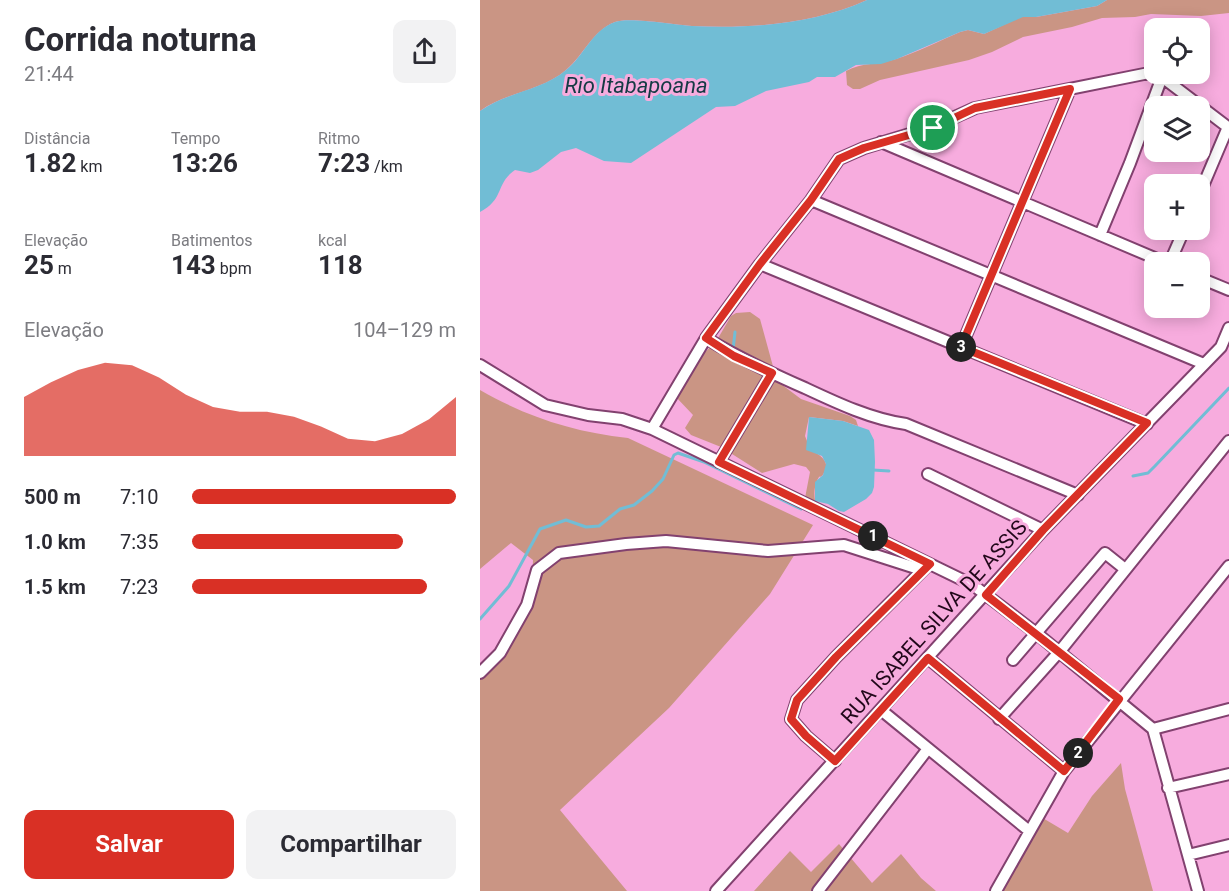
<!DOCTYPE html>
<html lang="pt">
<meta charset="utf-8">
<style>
body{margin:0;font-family:Roboto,sans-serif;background:#f2f2f3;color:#2b2b33;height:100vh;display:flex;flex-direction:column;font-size:22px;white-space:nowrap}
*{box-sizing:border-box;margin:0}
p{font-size:20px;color:#7c7c81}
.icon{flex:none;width:33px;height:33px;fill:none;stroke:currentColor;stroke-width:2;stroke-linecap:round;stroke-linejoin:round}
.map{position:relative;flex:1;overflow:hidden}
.sheet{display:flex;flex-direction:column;background:#fff;width:480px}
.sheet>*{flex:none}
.buttons{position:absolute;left:664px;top:18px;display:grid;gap:12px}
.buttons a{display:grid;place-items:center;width:66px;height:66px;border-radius:12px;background:#fff;box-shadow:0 3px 15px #0003;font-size:30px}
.pin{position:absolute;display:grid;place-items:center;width:51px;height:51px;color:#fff;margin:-26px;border:3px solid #fff;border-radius:50%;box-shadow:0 2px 6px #0007}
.km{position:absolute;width:30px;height:30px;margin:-15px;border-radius:50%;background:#222;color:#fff;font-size:16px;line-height:30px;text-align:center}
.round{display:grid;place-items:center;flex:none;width:63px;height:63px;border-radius:12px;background:#f2f2f3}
.head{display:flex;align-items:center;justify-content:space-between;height:102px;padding:0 24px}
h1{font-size:33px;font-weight:700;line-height:45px}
.metrics{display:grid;grid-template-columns:repeat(3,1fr);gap:9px;height:102px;padding:6px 24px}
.metrics div{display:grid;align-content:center}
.metrics b{font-size:26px;font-weight:700}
.metrics small{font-size:16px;font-weight:400}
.metrics p{font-size:16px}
.chart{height:168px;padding:12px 24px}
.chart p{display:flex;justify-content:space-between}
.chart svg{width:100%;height:108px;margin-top:6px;fill:#d93025;opacity:.7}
.button{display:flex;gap:12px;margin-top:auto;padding:12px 24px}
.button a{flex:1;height:69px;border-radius:12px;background:#d93025;color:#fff;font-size:24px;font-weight:700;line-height:69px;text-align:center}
.button a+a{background:#f2f2f3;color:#2b2b33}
ul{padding:0 24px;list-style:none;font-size:20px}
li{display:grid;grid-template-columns:96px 72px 1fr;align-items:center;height:45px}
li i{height:15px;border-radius:8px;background:#d93025}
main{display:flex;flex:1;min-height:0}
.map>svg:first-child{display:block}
</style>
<main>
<section class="sheet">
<div class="head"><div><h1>Corrida noturna</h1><p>21:44</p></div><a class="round"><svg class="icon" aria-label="share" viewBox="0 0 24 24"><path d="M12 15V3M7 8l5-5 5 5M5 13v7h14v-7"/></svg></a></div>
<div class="metrics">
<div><p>Distância</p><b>1.82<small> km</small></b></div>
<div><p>Tempo</p><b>13:26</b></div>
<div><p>Ritmo</p><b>7:23<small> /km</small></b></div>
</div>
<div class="metrics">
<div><p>Elevação</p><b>25<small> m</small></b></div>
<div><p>Batimentos</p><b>143<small> bpm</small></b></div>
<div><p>kcal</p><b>118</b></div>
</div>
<div class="chart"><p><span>Elevação</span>104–129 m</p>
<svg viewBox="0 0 160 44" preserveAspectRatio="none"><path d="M0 44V20L10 14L20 9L30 6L40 7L50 12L60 19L70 24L80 26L90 26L100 28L110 32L120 37L130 38L140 35L150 29L160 20V44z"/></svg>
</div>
<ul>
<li><b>500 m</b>7:10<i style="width:100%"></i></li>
<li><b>1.0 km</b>7:35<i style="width:80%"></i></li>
<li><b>1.5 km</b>7:23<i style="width:89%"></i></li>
</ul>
<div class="button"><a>Salvar</a><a>Compartilhar</a></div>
</section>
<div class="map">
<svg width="749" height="891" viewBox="0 0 749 891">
<rect width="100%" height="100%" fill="#f7acde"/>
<path fill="#ca9584" d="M0,0H387C334,24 270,29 212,26C194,25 150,17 135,22C112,31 104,55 86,70C62,91 26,92 0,111Z
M627,0H749V13L721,16L671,14L655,17L622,18L592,27L543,37L512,52L489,60L400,80L380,89H373L367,85L366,71C382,62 399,65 416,59C438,52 459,41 480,32L488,30L504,34L543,16L556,17L617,6Z
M270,312L280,319L297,381L321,399L370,416L376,420L378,426L363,421L329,417L325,436L331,451C340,454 351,462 344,473C339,481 341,472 337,481C334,488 334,494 335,501L327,502L325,498L330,472L326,467L314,464L282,473L241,447L211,435L205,428L213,415L195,396L203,375L237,340L251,316L256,313Z
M0,390C47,417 94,432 148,438L333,525L290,594L189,708L80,810L147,891H0V675L31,633L52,587L53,560L31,543L0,569Z
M641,763L645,789L673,891H512L561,817L588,833L612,796Z
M359,844L392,883L421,854L441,878L456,891H274L310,851L331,872Z"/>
<path fill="#71bdd5" d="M387,0H627L617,6L556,17H543L504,34L488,30L480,32L417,59L401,64L376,65L355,77H337L329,82L286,91L255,106L236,107L151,163L124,161L96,148L81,152L58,170L50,173L35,170C15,184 25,199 0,212V111C26,92 61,91 86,70C104,56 111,31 135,22C150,17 194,25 212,26C270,29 334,24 387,0Z
M329,417L363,421L389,430L394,440L395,462L394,487L392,493L386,499L364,512L359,511L348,504L335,501V482L343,475L346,464L342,456L326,450Z"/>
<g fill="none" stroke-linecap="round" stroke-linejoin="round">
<path stroke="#71bdd5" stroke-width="3" d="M253,350L255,332
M393,470L409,471
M653,476L668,473L675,466L749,388
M0,619L29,586L60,529L86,520L106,527L119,526L140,509L154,505L172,491L183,479L194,455L198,453L224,462L321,509"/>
<g stroke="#82416f" stroke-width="14">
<path id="minor" d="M401,142L684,262
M720,193L748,127
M331,200L724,364
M620,235L650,163L682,77
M690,262L704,230
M280,264L667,424
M720,278L749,290
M226,338C258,358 291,373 325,388C357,403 391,419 426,424L598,495
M481,347L590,89
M0,365L65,405L108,415L142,419L172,429L493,585L556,633L673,729
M172,429L226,338L280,264L331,200L359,159L384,148L453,127L495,108L669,73L682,77L749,128
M239,462L292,373
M448,474L563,530
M448,658L584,771
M533,660L625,553L645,569
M0,673L20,653L47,605L57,570L79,553L146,544L186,541L288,551L364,545L442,570
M401,710L548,830
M519,719L580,651L749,441
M673,729L718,891
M673,729L749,709
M355,761L326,736L311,719L317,700L356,657L445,568
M688,788L749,774
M708,855L749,845
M236,891L563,530L741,347L749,328
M338,891L447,750
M516,891L584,771L749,566"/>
</g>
<use href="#minor" stroke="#fff" stroke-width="10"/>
</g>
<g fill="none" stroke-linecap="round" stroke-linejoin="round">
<g stroke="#fff" stroke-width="12">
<path id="route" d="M590,89L481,347L667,423L563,530L506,595L639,699L584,771L448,658L355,761L326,736L311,719L317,700L356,657L450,564L239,462L292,373L254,356L226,338L280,264L331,200L359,159L384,148L453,128L495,108Z"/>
</g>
<use href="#route" stroke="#d93025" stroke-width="8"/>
</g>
<g text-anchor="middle" stroke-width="6" stroke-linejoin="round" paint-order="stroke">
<g font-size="21" fill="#21071a" stroke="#f7acde">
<text transform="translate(454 622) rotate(-48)" y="7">RUA ISABEL SILVA DE ASSIS</text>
</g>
<g font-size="22" font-style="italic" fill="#153a44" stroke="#f7acde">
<text x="156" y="93">Rio Itabapoana</text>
</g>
</g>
</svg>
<div class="buttons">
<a><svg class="icon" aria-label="locate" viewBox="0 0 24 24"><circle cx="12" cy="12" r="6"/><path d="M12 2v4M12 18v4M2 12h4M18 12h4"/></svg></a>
<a><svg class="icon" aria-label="layers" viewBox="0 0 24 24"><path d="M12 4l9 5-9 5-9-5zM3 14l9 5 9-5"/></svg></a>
<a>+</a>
<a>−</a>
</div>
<div class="pin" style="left:453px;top:128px;background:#1e9e55"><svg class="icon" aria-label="arrive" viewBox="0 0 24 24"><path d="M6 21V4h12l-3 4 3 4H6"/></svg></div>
<b class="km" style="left:393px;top:536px">1</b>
<b class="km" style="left:598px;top:753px">2</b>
<b class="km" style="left:481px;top:347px">3</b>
</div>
</main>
